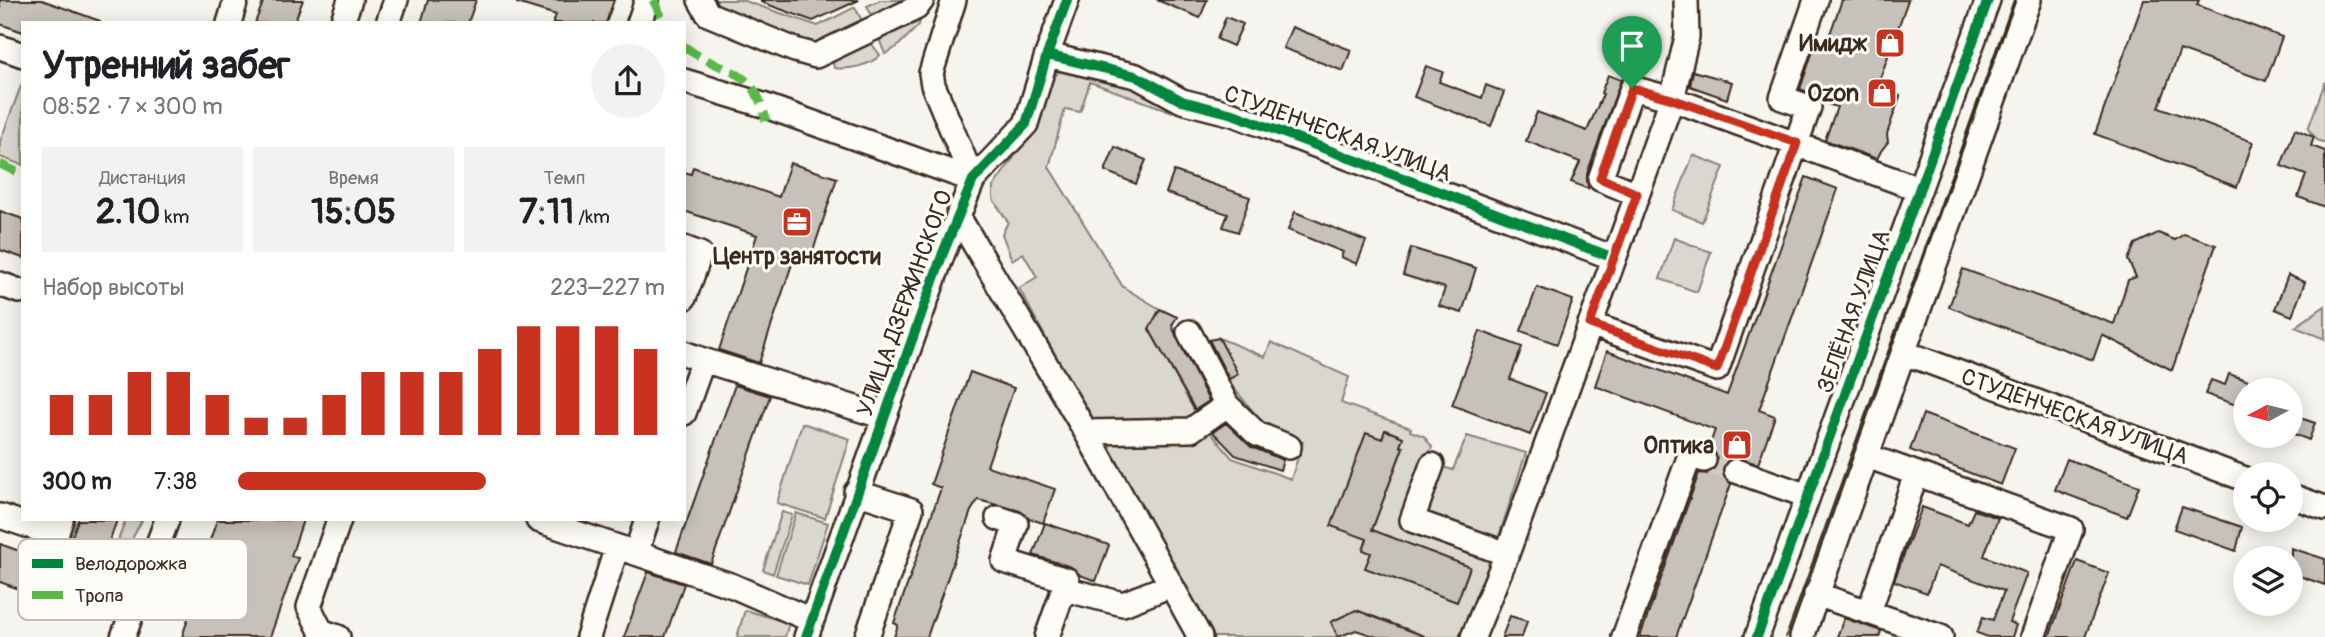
<!DOCTYPE html>
<html lang="ru">
<meta charset="utf-8">
<style>
body{margin:0;font-family:Pangolin,sans-serif;background:#f2f2f2;color:#202124;height:100vh;display:flex;flex-direction:column;font-size:26px;white-space:nowrap}
*{box-sizing:border-box;margin:0}
p{font-size:23px;color:#757577}
.icon{flex:none;width:38px;height:38px;fill:none;stroke:currentColor;stroke-width:2;stroke-linecap:round;stroke-linejoin:round}
.map{position:relative;flex:1;overflow:hidden}
.side{position:absolute;left:21px;top:21px;width:665px;height:500px;display:flex;flex-direction:column;background:#fff;border-radius:0px;box-shadow:0 4px 18px #0003}
.side>*{flex:none}
.needle{width:46px;rotate:263deg}
.controls{position:absolute;left:2233px;top:378px;display:grid;gap:14px}
.controls a{display:grid;place-items:center;width:70px;height:70px;border-radius:50%;background:#fff;box-shadow:0 4px 18px #0003;font-size:35px}
.pin{position:absolute;display:grid;place-items:center;width:60px;height:60px;color:#fff;margin:-72px -30px;border-radius:50% 50% 50% 0;rotate:-45deg;box-shadow:0 0 7px #0007}
.pin .icon{rotate:45deg}
.round{display:grid;place-items:center;flex:none;width:74px;height:74px;border-radius:37px;background:#f2f2f2}
.summary{display:flex;align-items:center;justify-content:space-between;height:119px;padding:0 21px}
h1{font-size:38px;font-weight:700;line-height:52px}
.stats{display:grid;grid-template-columns:repeat(3,1fr);gap:10px;height:119px;padding:7px 21px}
.stats div{display:grid;align-content:center;border-radius:0px;background:#f2f2f2;text-align:center}
.stats b{font-size:35px;font-weight:700}
.stats small{font-size:19px;font-weight:400}
.stats p{font-size:19px}
.chart{height:196px;padding:14px 21px}
.chart p{display:flex;justify-content:space-between}
.chart svg{width:100%;height:126px;margin-top:7px;stroke:#c8321e;stroke-width:6}
ul{padding:0 21px;list-style:none;font-size:23px}
li{display:grid;grid-template-columns:112px 84px 1fr;align-items:center;height:52px}
li i{height:18px;border-radius:9px;background:#c8321e}
.map>svg:first-child{display:block}
</style>
<div class="map">
<svg width="2325" height="637" viewBox="0 0 2325 637">
<rect width="100%" height="100%" fill="#f5f4ee"/>
<filter id="ink" filterUnits="userSpaceOnUse"><feTurbulence type="fractalNoise" baseFrequency=".0143" numOctaves="2"/><feDisplacementMap in="SourceGraphic" scale="14" xChannelSelector="R" yChannelSelector="G"/><feConvolveMatrix kernelMatrix="1 2 1 2 8 2 1 2 1" color-interpolation-filters="sRGB"/></filter>
<g filter="url(#ink)">
<path fill="#dad6d0" stroke="#8a8077" stroke-width="2" fill-rule="evenodd" d="M709,0H742L818,26L855,7L865,27L815,46L731,15Z
M880,0H914L875,22L867,6Z
M920,21L919,25L897,47L885,54L879,39Z
M871,43L880,55C870,66 848,70 834,68L833,63L838,59Z
M1060,69H1083L1154,92L1170,111L1090,82L1080,112L1065,109L1049,167L1123,287L1160,309L1149,329L1199,419L1232,458L1291,479L1303,442L1261,421L1227,380L1237,374L1219,338L1265,357L1271,342L1349,377L1341,403L1411,428L1410,431L1424,436L1432,447L1407,521L1489,557L1488,571L1462,637H1419L1417,633L1356,610L1331,622L1338,637H1214L1091,422L1019,288L1037,277L1023,253L1012,260L1002,234L1008,222L993,199V187L1040,120L1048,88ZM1386,430L1403,437L1400,446L1403,448L1372,530L1470,567L1457,602L1366,568L1371,553L1367,539Z
M2325,82V143L2317,140L2308,129Z
M21,86L23,87V165L0,157V142Z
M1693,155L1724,167L1702,222L1672,210Z
M1674,238L1711,252L1697,292L1660,279Z
M2325,306V339L2295,327Z
M802,423L850,439L825,518L777,503Z
M1467,436L1526,453L1497,542L1427,516L1424,508L1438,469L1443,467L1453,470Z
M782,512L792,515L773,574L763,570Z
M796,513L828,523L808,585L776,575Z
M126,520H142L131,541L118,540Z
M745,610L789,623L785,637H737Z"/>
<path fill="#c7c1bb" stroke="#3b2a1e" stroke-width="2" d="M0,0H42L100,21V23H23V32L0,24Z
M264,0H303L294,23H255Z
M428,0H476L468,23H421Z
M518,0H614L606,23H553L556,15L517,3Z
M761,0H859L813,21L761,2Z
M1157,0H1207L1200,18Z
M1842,0H1908L1877,87L1900,96L1887,134L1888,142L1881,151L1877,159L1825,140L1837,107L1821,102L1813,94L1800,89L1816,42L1826,45Z
M2144,0H2199L2197,5L2282,37L2266,81L2180,50L2159,107L2253,142L2237,187L2095,134Z
M1226,17L1243,24L1233,46L1217,39Z
M1292,27L1351,50L1343,71L1283,48Z
M1426,66L1443,72L1439,82L1482,98L1486,85L1504,92L1491,126L1414,97Z
M1693,71L1732,82L1727,99L1690,86Z
M1608,75L1621,80L1587,174L1588,189L1571,182L1580,162L1526,141L1537,112L1587,131L1603,94L1601,93Z
M2295,129L2314,137L2311,146L2325,151V207L2298,197L2306,175L2281,166Z
M1115,147L1146,160L1136,184L1105,171Z
M790,163L837,178L812,254L797,249L759,363L719,350L757,235L684,211V172L691,174L693,167L779,197Z
M1174,171L1250,197L1238,232L1223,227L1228,214L1166,193Z
M1806,177L1838,189L1759,410L1775,416L1758,464L1734,457L1727,460L1723,466L1722,474L1731,484L1676,637H1640L1699,473L1707,474L1717,465L1718,457L1709,447L1715,430L1595,386L1607,351L1727,395Z
M0,211L23,219V258L0,250Z
M1295,212L1366,241L1357,264L1341,257L1343,252L1288,230Z
M2158,233L2175,240L2184,234L2216,245L2172,370L2102,335L2093,360L1949,307L1963,269L2114,324L2128,280L2136,277L2128,260L2135,244Z
M1411,248L1476,268L1462,313L1439,306L1445,288L1403,275Z
M2288,275L2305,282L2292,316L2275,309Z
M1537,287L1573,300L1557,344L1521,331Z
M1160,309L1177,317L1172,325L1177,338L1209,401L1195,410L1149,329Z
M1480,331L1522,347L1510,379L1546,393L1530,435L1452,405Z
M1219,338L1238,374L1229,379L1209,340Z
M970,372L1014,388L987,466L1055,489L1043,523L1028,518L1020,511L978,500L971,511L927,637H894L898,625L894,623L941,488L931,484Z
M2229,374L2249,381L2245,390V408L2205,394L2211,380L2225,385Z
M735,385L770,396L711,564L676,552Z
M1923,414L2015,448L2001,485L1910,450Z
M2291,415L2315,423L2309,440L2291,433Z
M1226,423L1251,447L1283,460L1280,470L1235,455L1213,432Z
M1385,430L1403,437L1400,446L1403,447L1372,530L1470,567L1457,602L1365,568L1371,553L1363,550L1367,539L1331,526L1366,433L1382,439Z
M2067,459L2139,486L2127,517L2055,490Z
M1922,507L1968,524L1974,510L1998,518L1984,556L2027,573L2009,622L2016,625L2012,637H1988L1977,633L1983,617L1993,620L2004,591L1937,566L1927,593L1894,581Z
M2182,507L2242,527L2236,551L2174,529Z
M78,520H117L95,581L101,584L92,608L86,606L83,614L76,612L74,618L49,609L52,601L0,582V544L61,566Z
M217,520H303L291,556L298,558L270,637H182L198,588L194,586Z
M1045,523L1109,545L1096,581L1080,575L1071,567L1033,555Z
M2291,548L2325,559V585L2291,573Z
M2077,561L2109,573L2085,637H2049Z
M648,572L684,584L665,637H624Z
M1356,610L1424,636V637H1377L1356,630L1338,637L1331,622Z
M1510,616L1527,621L1522,637H1502Z
M1844,618L1881,631L1879,637H1837Z"/>
<g fill="none" stroke-linecap="round" stroke-linejoin="round">
<path stroke="#d0ccc4" stroke-width="23" stroke-dasharray="23 11" stroke-linecap="butt" d="M1704,460L1736,471"/>
<g stroke="#3b2a1e" stroke-width="28">
<path id="minor" d="M700,0L708,14L795,50L816,56L916,8L922,0
M954,0L931,73L933,85L973,180
M229,23L236,0
M342,23L350,0
M388,23L396,0
M639,23L647,0
M0,47L23,55
M1047,55L1136,76L1182,101L1233,114L1614,258
M684,81L763,105L973,180
M1637,194L1600,179L1632,88L1672,99L1919,189
M959,218L1086,432L1200,637
M684,248L700,254L684,298
M0,284L19,291
M1590,324L1717,369L1809,107L1782,98L1816,0
M1189,332L1227,405L1257,434L1289,447
M684,353L703,360L684,413
M1904,355L1919,358L2245,479
M703,360L884,417
M1086,432L1191,430L1227,405
M1867,456L2071,529L2033,637
M1432,465L1412,520L1507,554
M1736,471L1808,496
M856,492L911,510L867,637
M2291,496L2325,508
M0,516L56,535L61,520
M998,518L1016,524L1004,561L1067,580L1047,637
M538,520L733,586L811,620
M636,553L647,520
M1064,589L1123,604L1171,585
M1816,594L1941,637
M1869,612L1916,474
M123,637L167,520
M338,637L321,631L309,607L339,520
M588,637L617,547
M806,637L943,253L973,180L1026,124L1047,55L1067,0
M1473,637L1507,554L1672,99L1687,37L1686,0
M1624,637L1690,455L1704,460
M1757,637L1988,0
M1802,637L2029,0"/>
</g>
<use href="#minor" stroke="#fdfcf7" stroke-width="23"/>
<path stroke="#3b2a1e" stroke-width="2" d="M1786,637L2014,0"/>
<path stroke="#58b947" stroke-width="9" stroke-dasharray="18 9" stroke-linecap="butt" d="M653,0L665,23
M684,46C719,75 754,62 766,121
M0,164L23,175"/>
<g stroke="#fdfcf7" stroke-width="15">
<path id="cycleway" d="M1047,55L1136,76L1182,101L1233,114L1614,258
M806,637L943,253L973,180L1026,124L1047,55L1067,0
M1757,637L1988,0"/>
</g>
<use href="#cycleway" stroke="#00873e" stroke-width="10"/>
</g>
</g>
<g fill="none" stroke-linecap="round" stroke-linejoin="round" filter="url(#ink)">
<g stroke="#fff" stroke-width="14">
<path id="route" d="M1632,88L1672,99L1797,143L1717,369L1590,324L1637,194L1600,178Z"/>
</g>
<use href="#route" stroke="#c8321e" stroke-width="9"/>
</g>
<defs>
<g id="shop-square" transform="scale(1.575)"><rect x="-9" y="-9" width="18" height="18" rx="4" fill="#c8321e" stroke="#fdfcf7"/><path d="M-5-2.5h2.3a2.7 3.5 0 0 1 5.4 0H5L5.5 6h-11ZM-1.5-2.5h3a1.5 2.3 0 0 0-3 0Z" fill="#fff"/></g>
<g id="office-square" transform="scale(1.575)"><rect x="-9" y="-9" width="18" height="18" rx="4" fill="#c8321e" stroke="#fdfcf7"/><path d="M-6-3h4V-5.5h4V-3h4V5H-6ZM-1-4.5V-3h2v-1.5ZM-6 0V1H6V0Z" fill="#fff"/></g>
</defs>
<g fill-rule="evenodd">
<use href="#shop-square" x="1890" y="43"/>
<use href="#shop-square" x="1882" y="93"/>
<use href="#office-square" x="797" y="222"/>
<use href="#shop-square" x="1737" y="445"/>
</g>
<g text-anchor="middle" stroke-width="6" stroke-linejoin="round" paint-order="stroke">
<g font-size="23" font-weight="bold" fill="#3b2a1e" stroke="#fdfcf7" text-anchor="end">
<text x="1867" y="51">Имидж</text>
<text x="1859" y="101">Ozon</text>
<text x="797" y="264" text-anchor="middle">Центр занятости</text>
<text x="1714" y="453">Оптика</text>
</g>
<g font-size="23" fill="#3b2a1e" stroke="#fdfcf7">
<text transform="translate(1338 133) rotate(20)" y="8">СТУДЕНЧЕСКАЯ УЛИЦА</text>
<text transform="translate(904 303) rotate(-70)" y="8">УЛИЦА ДЗЕРЖИНСКОГО</text>
<text transform="translate(1853 311) rotate(-70)" y="8">ЗЕЛЁНАЯ УЛИЦА</text>
<text transform="translate(2075 416) rotate(20)" y="8">СТУДЕНЧЕСКАЯ УЛИЦА</text>
</g>
</g>
<rect x="18" y="539" width="230" height="81" rx="10" fill="#fdfcf7" stroke="#c3bdb6" stroke-width="2"/>
<rect x="32" y="559" width="31" height="9" fill="#00873e"/>
<rect x="32" y="591" width="31" height="8" fill="#58b947"/>
<g font-size="19" fill="#3b2a1e">
<text x="75" y="570">Велодорожка</text>
<text x="75" y="602">Тропа</text>
</g>
</svg>
<div class="controls">
<a><svg class="needle" viewBox="-14 -14 28 28"><path d="M0-13l5 13h-10z" fill="#e53935"/><path d="M0 13l5-13h-10z" fill="#757577"/></svg></a>
<a><svg class="icon" aria-label="locate" viewBox="0 0 24 24"><circle cx="12" cy="12" r="6"/><path d="M12 2v4M12 18v4M2 12h4M18 12h4"/></svg></a>
<a><svg class="icon" aria-label="layers" viewBox="0 0 24 24"><path d="M12 4l9 5-9 5-9-5zM3 14l9 5 9-5"/></svg></a>
</div>
<div class="pin" style="left:1632px;top:88px;background:#1e9e55"><svg class="icon" aria-label="arrive" viewBox="0 0 24 24"><path d="M6 21V4h12l-3 4 3 4H6"/></svg></div>
<section class="side">
<div class="summary"><div><h1>Утренний забег</h1><p>08:52 · 7 × 300 m</p></div><a class="round"><svg class="icon" aria-label="share" viewBox="0 0 24 24"><path d="M12 15V3M7 8l5-5 5 5M5 13v7h14v-7"/></svg></a></div>
<div class="stats">
<div><p>Дистанция</p><b>2.10<small> km</small></b></div>
<div><p>Время</p><b>15:05</b></div>
<div><p>Темп</p><b>7:11<small> /km</small></b></div>
</div>
<div class="chart"><p><span>Набор высоты</span>223–227 m</p>
<svg viewBox="0 0 160 44" preserveAspectRatio="none"><path d="M5 44V30M15 44V30M25 44V22M35 44V22M45 44V30M55 44V38M65 44V38M75 44V30M85 44V22M95 44V22M105 44V22M115 44V14M125 44V6M135 44V6M145 44V6M155 44V14"/></svg>
</div>
<ul>
<li><b>300 m</b>7:38<i style="width:58%"></i></li>
</ul>
</section>
</div>
